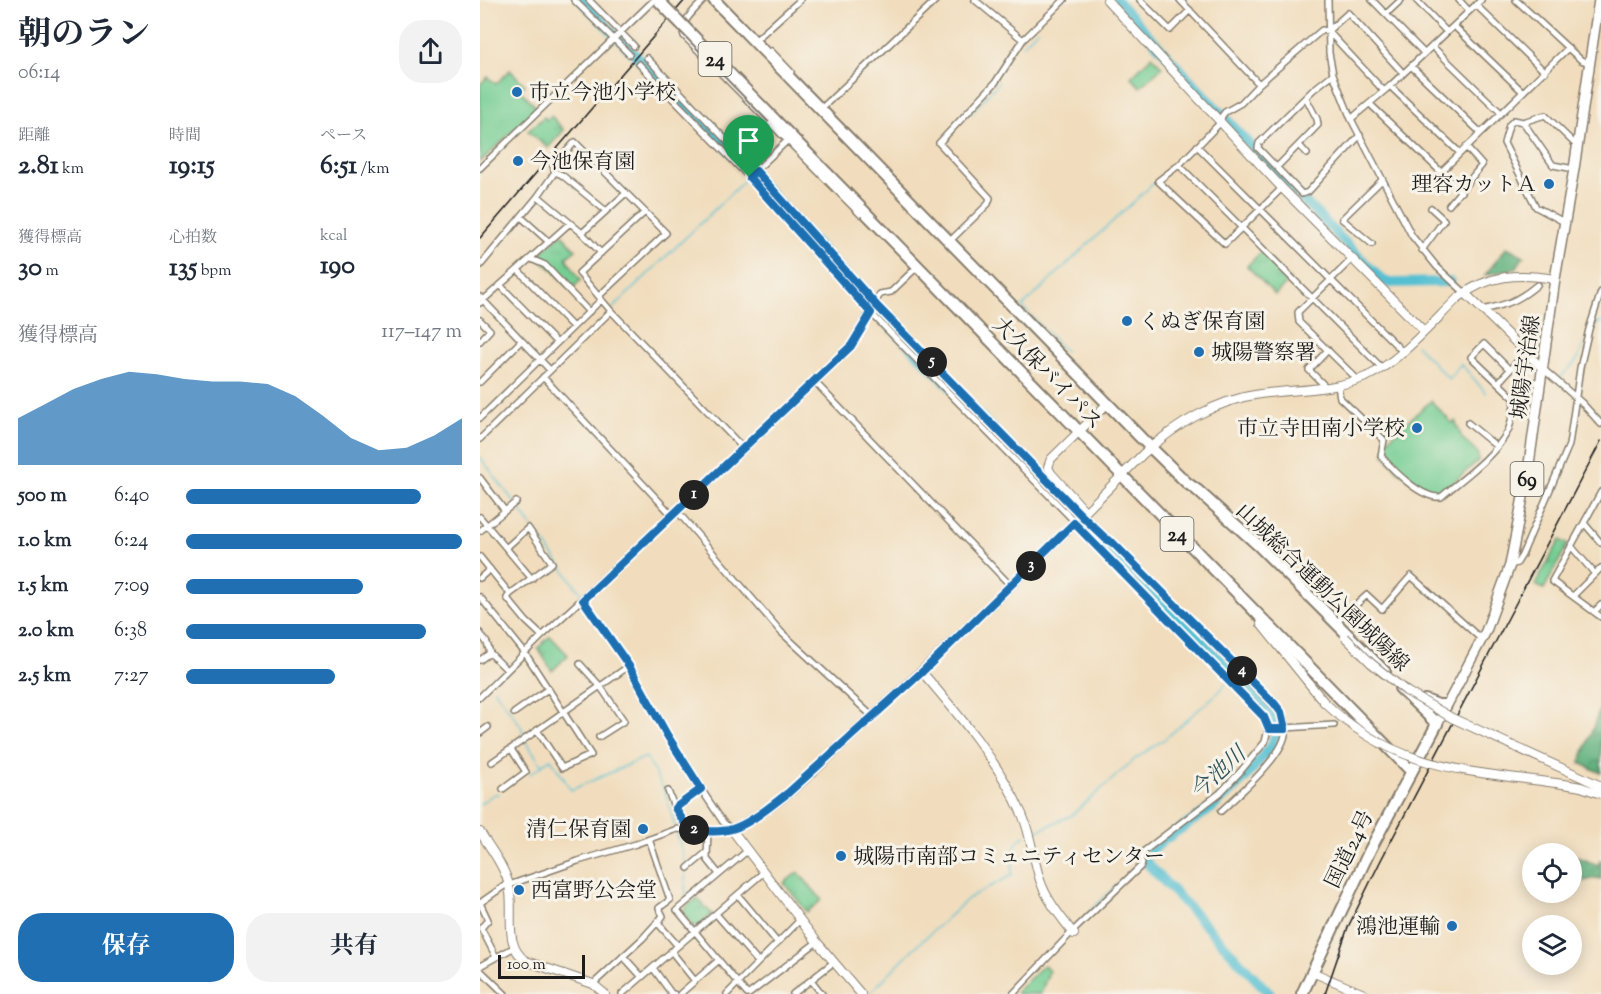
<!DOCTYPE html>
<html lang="ja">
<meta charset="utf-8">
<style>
body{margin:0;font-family:"Sorts Mill Goudy","Noto Serif JP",serif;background:#f2f2f3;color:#1f2937;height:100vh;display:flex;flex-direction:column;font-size:22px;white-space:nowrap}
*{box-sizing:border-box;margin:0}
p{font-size:20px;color:#747a83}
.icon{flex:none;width:33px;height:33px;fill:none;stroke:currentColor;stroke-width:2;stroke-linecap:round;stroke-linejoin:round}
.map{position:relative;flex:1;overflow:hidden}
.details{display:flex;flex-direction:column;background:#fff;width:480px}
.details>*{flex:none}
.fabs{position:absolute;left:1042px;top:843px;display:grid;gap:12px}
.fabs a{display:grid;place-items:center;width:60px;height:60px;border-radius:50%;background:#fff;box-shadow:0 3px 15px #0003;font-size:30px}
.scale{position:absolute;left:18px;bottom:15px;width:87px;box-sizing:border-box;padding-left:6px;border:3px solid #1c1c1c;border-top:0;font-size:16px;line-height:21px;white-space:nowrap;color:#1c1c1c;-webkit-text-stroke:4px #f7f3e8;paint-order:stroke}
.pin{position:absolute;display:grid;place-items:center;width:51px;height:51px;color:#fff;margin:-62px -26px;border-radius:50% 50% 50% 0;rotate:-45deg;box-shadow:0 0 6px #0007}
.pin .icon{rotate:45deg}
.km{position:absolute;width:30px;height:30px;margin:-15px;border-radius:50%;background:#222;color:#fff;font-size:16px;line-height:30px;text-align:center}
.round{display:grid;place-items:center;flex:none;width:63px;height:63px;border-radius:24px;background:#f2f2f3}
.headline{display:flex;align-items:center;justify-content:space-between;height:102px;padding:0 18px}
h1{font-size:33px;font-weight:700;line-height:45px}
.figures{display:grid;grid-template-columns:repeat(3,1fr);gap:9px;height:102px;padding:6px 18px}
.figures div{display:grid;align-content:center}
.figures b{font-size:26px;font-weight:700}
.figures small{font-size:16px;font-weight:400}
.figures p{font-size:16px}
.chart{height:168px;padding:12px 18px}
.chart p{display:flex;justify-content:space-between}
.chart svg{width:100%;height:108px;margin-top:6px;fill:#1f6fb2;opacity:.7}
.button{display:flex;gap:12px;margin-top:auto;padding:12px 18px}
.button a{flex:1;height:69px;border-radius:24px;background:#1f6fb2;color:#fff;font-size:24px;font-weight:700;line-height:69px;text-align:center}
.button a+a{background:#f2f2f3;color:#1f2937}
ul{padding:0 18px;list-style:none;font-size:20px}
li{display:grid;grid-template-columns:96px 72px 1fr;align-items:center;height:45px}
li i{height:15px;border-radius:8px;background:#1f6fb2}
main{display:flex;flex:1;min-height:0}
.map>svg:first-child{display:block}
</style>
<main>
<section class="details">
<div class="headline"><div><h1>朝のラン</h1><p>06:14</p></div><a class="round"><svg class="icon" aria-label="share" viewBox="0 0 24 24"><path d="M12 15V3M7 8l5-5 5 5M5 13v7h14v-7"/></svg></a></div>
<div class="figures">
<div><p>距離</p><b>2.81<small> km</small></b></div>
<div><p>時間</p><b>19:15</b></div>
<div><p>ペース</p><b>6:51<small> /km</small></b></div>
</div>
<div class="figures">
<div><p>獲得標高</p><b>30<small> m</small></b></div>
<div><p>心拍数</p><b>135<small> bpm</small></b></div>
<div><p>kcal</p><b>190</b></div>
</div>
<div class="chart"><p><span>獲得標高</span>117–147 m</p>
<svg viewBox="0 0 160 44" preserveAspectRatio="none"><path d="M0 44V25L10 19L20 13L30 9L40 6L50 7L60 9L70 10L80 10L90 11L100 16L110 24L120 33L130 38L140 37L150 32L160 25V44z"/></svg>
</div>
<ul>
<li><b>500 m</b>6:40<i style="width:85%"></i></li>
<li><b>1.0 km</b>6:24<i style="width:100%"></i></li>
<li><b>1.5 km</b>7:09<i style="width:64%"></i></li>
<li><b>2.0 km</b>6:38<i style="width:87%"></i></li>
<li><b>2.5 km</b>7:27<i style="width:54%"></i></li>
</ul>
<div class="button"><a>保存</a><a>共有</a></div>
</section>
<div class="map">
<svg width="1121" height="994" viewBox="0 0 1121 994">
<defs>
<pattern id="grass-tufts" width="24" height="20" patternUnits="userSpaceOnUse" patternTransform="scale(1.5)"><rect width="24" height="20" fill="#74cd93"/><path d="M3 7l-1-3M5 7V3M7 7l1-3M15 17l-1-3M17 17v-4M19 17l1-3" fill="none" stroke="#64af7e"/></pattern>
<pattern id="forest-crowns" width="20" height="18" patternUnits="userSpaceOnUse" patternTransform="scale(1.5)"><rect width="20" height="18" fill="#5fb07d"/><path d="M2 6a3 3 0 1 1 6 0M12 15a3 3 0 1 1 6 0" fill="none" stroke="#4e8e66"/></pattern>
</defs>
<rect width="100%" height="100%" fill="#f7f3e8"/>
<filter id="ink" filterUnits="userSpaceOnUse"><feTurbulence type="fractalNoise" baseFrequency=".0167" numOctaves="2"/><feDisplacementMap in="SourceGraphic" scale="12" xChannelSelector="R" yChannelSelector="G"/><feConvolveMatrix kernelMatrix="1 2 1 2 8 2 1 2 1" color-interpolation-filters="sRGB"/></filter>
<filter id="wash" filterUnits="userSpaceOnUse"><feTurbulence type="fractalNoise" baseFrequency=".008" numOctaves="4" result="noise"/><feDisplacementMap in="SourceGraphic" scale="24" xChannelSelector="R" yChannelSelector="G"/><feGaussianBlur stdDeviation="1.35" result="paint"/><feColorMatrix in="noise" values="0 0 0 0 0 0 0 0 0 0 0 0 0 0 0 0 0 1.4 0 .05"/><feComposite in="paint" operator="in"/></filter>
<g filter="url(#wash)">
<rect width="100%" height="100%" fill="#f1ddbd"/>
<path fill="url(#grass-tufts)" stroke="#487458" stroke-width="1.5" d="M672,56L682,67L660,87L651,77Z
M71,116L84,130L68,148L48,131L64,117L67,120Z
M82,234L96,250L86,258L101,280L91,290L74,271L59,259L58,255Z
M782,251L810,280L795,295L767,266Z
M1080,540L1088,544L1064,589L1055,585Z
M70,636L88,655L72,671L58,648Z
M318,872L342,900L327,912L304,883Z
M217,898L232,914L218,927L213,926L204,914V909Z
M564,965L569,971L561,994H538L536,992Z"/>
<path fill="url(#forest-crowns)" stroke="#3e664c" stroke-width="1.5" d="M1027,247L1044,256L1036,268L1005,275Z
M1121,706V773L1100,763Z
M1095,856L1118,865L1121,859V879L1115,878L1101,882L1092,876V860Z"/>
<path fill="#74cd93" stroke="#487458" stroke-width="1.5" d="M30,70L45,85L40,90L57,108L0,162V84L8,77L16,84Z
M951,401L972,423L975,421L982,438L997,452L999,460L959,495H955L919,472L904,454L907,440Z"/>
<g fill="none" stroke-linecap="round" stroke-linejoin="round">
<path stroke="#56c0d2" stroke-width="1.5" d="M543,45L558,29
M490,114L519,82
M0,173V172
M606,246L674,183
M132,309L267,178
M1111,331L1114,326L1121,322
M936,345L969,379L981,364L1006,393
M585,351L542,307L604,248
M1081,377L1098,359L1105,340
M1099,394L1121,417
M0,457L34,502
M37,506L103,596
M750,679L754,674
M14,689L41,726L44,736
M46,741L62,766L50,774
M61,765L71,759L91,790L166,757L185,792L195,826
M0,804L14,794H19
M196,832C201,845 204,857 205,870C206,881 204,889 207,899
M555,832L592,815L655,759L686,738L740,691L747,682
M605,916L660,862
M392,991L433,949L489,898L532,875C533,861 530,842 545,836"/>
<path stroke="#56c0d2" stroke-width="10" d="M101,0L256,157L361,271L396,312L565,482
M636,0L784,160L902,280L910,283L970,282
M599,517L794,714L798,727L792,745L765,778L733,807L684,840L663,859L790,994"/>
</g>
</g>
<g filter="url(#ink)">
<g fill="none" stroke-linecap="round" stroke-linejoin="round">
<g stroke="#867c6c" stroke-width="8">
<path id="street" d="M94,0L149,54
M109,0L154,46
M224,0C215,10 199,22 204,36L380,214
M495,0L543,40
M660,0L690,30L710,10
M700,0L779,84
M848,0L849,53L853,74L871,119L932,236L957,267L985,293
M892,0L944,53
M936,0L967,32
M979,0L989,11
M1036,0L1101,60L1109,63
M996,5L1065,72
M906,14L921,0
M974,26L1043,92
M848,31L904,91
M278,38L320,0
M952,46L1021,113
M291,51L311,72
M167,58L276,171L397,306L601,516L626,539L633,543L800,712C803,720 806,727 805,735C801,758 758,795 741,811
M159,64L268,176L391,313L595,522
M931,66L1001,133
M853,74L833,90L779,143L778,148L822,194L828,192L880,135
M910,86L980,153
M890,104L961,172L1088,48
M344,106L456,0
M871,119L910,86L1001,0
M1043,122L1073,165L1094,169
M819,145L827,154
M717,146L923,352
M699,165L678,181L745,244L802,188
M797,167L838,125L837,119L826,98
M0,168L174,0
M75,172L82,175L126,211
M961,172L981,192
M269,177L307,141
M58,196L102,233L121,253
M969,205L1002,165L986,147
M165,212L99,273L131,311L264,449
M41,217L69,242
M1084,222L1056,207L1024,143L1029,125L1034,120L1043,122L1065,115L1097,146
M102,233L146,193
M469,239H472L508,204L510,198L459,143L515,83L543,40L584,0
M892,244L862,219L902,180
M942,250L964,220L951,208
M51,259L65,265L109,312
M872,259L818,312L819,322L878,380
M0,266L58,196L75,172L73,166L95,142L186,233L119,296
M38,270L93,327
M21,286L77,343
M0,297L70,370
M0,303L90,223
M1002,310C1026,305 1038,301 1057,285
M0,320L10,330L0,341
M902,368L699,165L740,123L742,116L745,112L761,103L779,84L842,30L848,31L868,13L923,73
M1063,369L1102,403L1121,424
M63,377L192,515
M334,381L531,586
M0,382L41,341
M1018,383L1045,353
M858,386L860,398L904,440L901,456C913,470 941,499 961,497C983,478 1013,458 1028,431C1032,422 1033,409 1035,399L991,357L1004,344L1030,370
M846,387L829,370L848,350
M1035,399H1038L1054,382L1061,381
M0,418L121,300
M988,423L1016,446
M0,439L131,311
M0,478L25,511
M1121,492L1072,581L1121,617
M197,511L301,632L392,716
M0,517L52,579
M1104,523L1121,543
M0,531L36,502
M1091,546L1115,574
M27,547L48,528L72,563L30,594L27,598L46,621L62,636
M0,557L30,594
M1030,565L1037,563L1042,555L1089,445L1100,368L1109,329L1121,292
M0,578L10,569
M1093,596L1121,568
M0,597L45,653L111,755L82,768L57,730
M103,600L149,666L187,735L221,789L243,822L252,830
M1114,612L1121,605
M857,622L887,595L902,609L931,576L1001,639
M0,633L7,643L10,653L27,670
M0,660L10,653
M100,664L120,686L144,721L119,737
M0,697L62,636L264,449L371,346L400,294L411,292L437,267
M34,713L68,689
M788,729L854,725
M0,733L8,727
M12,762L149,666
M23,789L46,772L31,749
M188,791L196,812L209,830
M195,808L221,789
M228,831L227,859L239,874
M208,868L227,852
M29,885L98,861L156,844L197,829L228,831L252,830
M258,895L297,942
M236,914L278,962
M177,922L198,946
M191,951L215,981
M143,956L162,977
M16,957L1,928L8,920L0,903L27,884
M0,966L33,948
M173,968L191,993L194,994
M0,970L25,994
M331,980L342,994
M113,984L162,939L183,916L179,908L190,900L169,839
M142,994L284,872
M200,994L239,960
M247,994L320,920
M267,994L197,910L267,851
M269,994L337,942
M313,994L354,962
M533,994L592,932L661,866L662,863L660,860L663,852L740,793L760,772L785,742L788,729L784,717L594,523"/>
</g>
<g stroke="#867c6c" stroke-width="10">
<path id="secondary" d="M627,0L802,188L944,331
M985,293L1063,369
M605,511L571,473L568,467L571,459L627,404
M781,624L844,702
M442,672C479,715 518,761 542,814C551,835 553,858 560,880C567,901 581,917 594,934
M0,832C9,846 26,869 29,886C35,910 22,945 46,961L113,984L125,994
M832,972L884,994
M381,994L337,942L252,830C307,803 349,756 394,715C486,631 575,543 663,454C695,425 736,400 780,394C816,389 854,391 888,376C919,362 953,322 978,298C1008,274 1039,273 1075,279"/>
</g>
<g stroke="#867c6c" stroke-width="12">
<path id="primary" d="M957,724L1006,631L1030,565L1048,471L1075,279L1094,169L1119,0"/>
</g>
<g stroke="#867c6c" stroke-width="14">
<path id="highway" d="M234,0L661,438L707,483L717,490L778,545L905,672
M293,118L931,771
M945,700L958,705H966
M822,994L890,850L957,724L920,688"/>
</g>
<use href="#street" stroke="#fff" stroke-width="5"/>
<use href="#secondary" stroke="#fff" stroke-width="8"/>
<use href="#primary" stroke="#fff" stroke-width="9"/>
<use href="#highway" stroke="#fff" stroke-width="10"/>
<path stroke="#1c1c1c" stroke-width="1.5" d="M0,238L205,0
M845,994L868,927L901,860L1121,441"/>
<g stroke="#867c6c" stroke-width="10" stroke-linecap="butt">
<path id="secondary-bridge" d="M865,637L891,663L926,691L972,718L1121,786
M844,702C922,777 1002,770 1101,787L1121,794"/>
</g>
<g stroke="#867c6c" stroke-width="14" stroke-linecap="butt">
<path id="highway-bridge" d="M178,0L293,118"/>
</g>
<use href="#secondary-bridge" stroke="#fff" stroke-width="8"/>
<use href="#highway-bridge" stroke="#fff" stroke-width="10"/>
</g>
</g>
<g fill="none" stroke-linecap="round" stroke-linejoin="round" filter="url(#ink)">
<g stroke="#fff" stroke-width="12">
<path id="route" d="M276,171L397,306L602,516L626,539L633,543L794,703L801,712L805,729H789L784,717L594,523L442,672L308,793C293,804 270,824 252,829C239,833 223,831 209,830L195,808L221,789L187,735L149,666L103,600L371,346L391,313L269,177Z"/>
</g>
<use href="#route" stroke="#1f6fb2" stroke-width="8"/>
</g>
<g fill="#1f6fb2" stroke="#f7f3e8" stroke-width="2">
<circle cx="37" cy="92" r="6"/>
<circle cx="38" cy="161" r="6"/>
<circle cx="1069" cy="184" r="6"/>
<circle cx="647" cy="321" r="6"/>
<circle cx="719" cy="352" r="6"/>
<circle cx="937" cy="428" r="6"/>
<circle cx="163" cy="829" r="6"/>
<circle cx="361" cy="856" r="6"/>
<circle cx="39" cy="890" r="6"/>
<circle cx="972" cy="926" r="6"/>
</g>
<g text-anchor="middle" stroke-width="6" stroke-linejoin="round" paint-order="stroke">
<g fill="#f7f3e8" stroke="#5e5c59" stroke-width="1.5">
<rect x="218.5" y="42" width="33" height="34" rx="4.5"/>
<rect x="1030.5" y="462" width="33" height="34" rx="4.5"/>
<rect x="680.5" y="517" width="33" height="34" rx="4.5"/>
</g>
<g font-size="20" font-weight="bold" fill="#1c1c1c">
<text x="235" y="66">24</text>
<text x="1047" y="486">69</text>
<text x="697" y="541">24</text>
</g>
<g font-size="21" fill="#1c1c1c" stroke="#f7f3e8" text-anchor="start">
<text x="49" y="99">市立今池小学校</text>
<text x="50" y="168">今池保育園</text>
<text x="1057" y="191" text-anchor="end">理容カットＡ</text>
<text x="659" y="328">くぬぎ保育園</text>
<text x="731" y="359">城陽警察署</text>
<text x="925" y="435" text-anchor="end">市立寺田南小学校</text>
<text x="151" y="836" text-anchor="end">清仁保育園</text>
<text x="373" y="863">城陽市南部コミュニティセンター</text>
<text x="51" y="897">西富野公会堂</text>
<text x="960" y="933" text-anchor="end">鴻池運輸</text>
</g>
<g font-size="21" fill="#1c1c1c" stroke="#f7f3e8">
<text transform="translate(1045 367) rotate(-82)" y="7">城陽宇治線</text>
<text transform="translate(568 373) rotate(46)" y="7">大久保バイパス</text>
<text transform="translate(843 587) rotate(44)" y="7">山城総合運動公園城陽線</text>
<text transform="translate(869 849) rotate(-64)" y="7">国道24号</text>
</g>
<g font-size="22" font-style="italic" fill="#30555c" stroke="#f7f3e8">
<text transform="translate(737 772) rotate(-42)" y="8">今池川</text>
</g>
</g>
</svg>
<div class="fabs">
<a><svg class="icon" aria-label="locate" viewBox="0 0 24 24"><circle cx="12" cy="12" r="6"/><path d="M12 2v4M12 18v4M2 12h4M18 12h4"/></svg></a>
<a><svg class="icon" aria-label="layers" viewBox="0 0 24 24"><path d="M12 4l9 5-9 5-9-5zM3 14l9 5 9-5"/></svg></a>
</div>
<div class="scale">100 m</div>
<div class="pin" style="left:269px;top:177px;background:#1e9e55"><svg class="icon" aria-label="arrive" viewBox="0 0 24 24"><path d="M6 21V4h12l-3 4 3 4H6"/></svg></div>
<b class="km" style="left:214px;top:495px">1</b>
<b class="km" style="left:214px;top:830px">2</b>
<b class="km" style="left:551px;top:566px">3</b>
<b class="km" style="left:762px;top:671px">4</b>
<b class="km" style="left:452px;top:362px">5</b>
</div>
</main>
